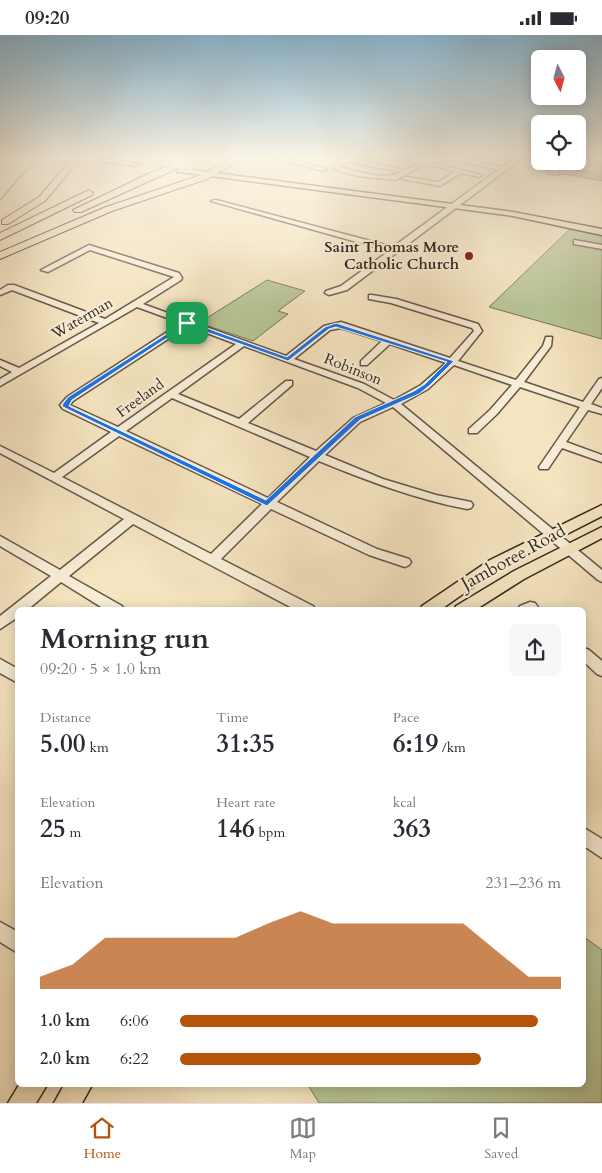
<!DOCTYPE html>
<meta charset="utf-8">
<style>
body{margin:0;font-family:Cardo,serif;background:#f7f7f7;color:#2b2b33;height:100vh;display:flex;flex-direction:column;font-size:19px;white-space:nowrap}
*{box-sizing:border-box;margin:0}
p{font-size:16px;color:#7c7c81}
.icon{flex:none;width:28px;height:28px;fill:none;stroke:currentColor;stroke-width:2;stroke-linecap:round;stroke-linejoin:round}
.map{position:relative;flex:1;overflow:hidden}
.drawer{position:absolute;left:15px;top:572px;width:571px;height:480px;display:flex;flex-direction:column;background:#fff;border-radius:8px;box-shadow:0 2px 12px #0003}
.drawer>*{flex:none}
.needle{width:32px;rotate:174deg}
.buttons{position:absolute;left:531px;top:15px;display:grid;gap:10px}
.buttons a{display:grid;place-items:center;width:55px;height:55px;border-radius:8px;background:#fff;box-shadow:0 2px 12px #0003;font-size:25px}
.pin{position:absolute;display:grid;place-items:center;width:42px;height:42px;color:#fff;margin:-21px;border-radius:10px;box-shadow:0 2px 8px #0006}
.round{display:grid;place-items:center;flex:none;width:52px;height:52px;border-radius:8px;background:#f7f7f7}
.overview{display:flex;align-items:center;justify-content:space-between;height:85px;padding:0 25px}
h1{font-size:28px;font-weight:800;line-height:38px}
.figures{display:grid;grid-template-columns:repeat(3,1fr);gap:8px;height:85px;padding:5px 25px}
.figures div{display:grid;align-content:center}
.figures b{font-size:25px;font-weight:800}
.figures small{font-size:14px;font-weight:400}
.figures p{font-size:14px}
.chart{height:140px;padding:10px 25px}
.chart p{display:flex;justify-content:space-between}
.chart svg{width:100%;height:90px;margin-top:5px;fill:#b45309;opacity:.7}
ul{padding:0 25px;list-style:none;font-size:16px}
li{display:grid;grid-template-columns:80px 60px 1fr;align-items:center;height:38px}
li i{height:12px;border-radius:6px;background:#b45309}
.status{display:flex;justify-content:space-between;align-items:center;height:35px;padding:0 25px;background:#fff;direction:ltr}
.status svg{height:14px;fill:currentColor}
.tab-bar{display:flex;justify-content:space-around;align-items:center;height:70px;border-top:1px solid #e1e1e2;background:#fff;font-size:14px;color:#7c7c81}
.tab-bar a{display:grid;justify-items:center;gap:2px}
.tab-bar .current{color:#b45309}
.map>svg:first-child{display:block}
</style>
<div class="status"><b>09:20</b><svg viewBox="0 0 49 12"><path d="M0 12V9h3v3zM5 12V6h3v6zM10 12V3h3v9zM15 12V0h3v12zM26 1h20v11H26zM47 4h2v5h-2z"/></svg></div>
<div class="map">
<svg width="602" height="1068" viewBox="0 0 602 1068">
<rect width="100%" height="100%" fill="#f5e4c0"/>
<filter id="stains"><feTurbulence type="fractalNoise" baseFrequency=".004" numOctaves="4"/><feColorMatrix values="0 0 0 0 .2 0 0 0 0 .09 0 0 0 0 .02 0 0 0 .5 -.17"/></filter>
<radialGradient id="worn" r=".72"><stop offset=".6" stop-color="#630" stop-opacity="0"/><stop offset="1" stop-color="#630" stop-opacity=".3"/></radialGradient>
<path fill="#b7c596" stroke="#76765c" d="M571,193L602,200V304L489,272Z
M267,245L305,256L278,276L288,279L253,306L199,288Z
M584,902L602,915V1068H319L308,1050H584Z"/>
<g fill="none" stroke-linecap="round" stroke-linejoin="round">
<path stroke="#73827a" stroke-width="2" d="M0,165L36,124"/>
<g stroke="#655649" stroke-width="3">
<path id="minor" d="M277,124H287L327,134L324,136Z
M340,124H351L406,135L425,124H432L429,127L482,140L479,142L461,138L440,151L402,144L405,142L439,147L455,136L424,129L396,145L358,141L334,134L333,131L342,125ZM348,127L401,137C387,146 355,136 339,132Z
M451,124H462L502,132L514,124H521L347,255L329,260L325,258L326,256L341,251L389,216L211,166L216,165L393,212L498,135Z
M574,205L602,210V214L574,209Z
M89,210L179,238L182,243L181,245L143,269L286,321L324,291L341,287L450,323L474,296L472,293L391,268L369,264V260H372L396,264L478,289L482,296L458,326L516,345L543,311L546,302H552L551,311L524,347L583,367L599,344L602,343V353L591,369L602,373V379L588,375L566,407L602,420V427L562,413L548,434H540L539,432L580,372L520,352L497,379L477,398H469V394L490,375L512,350L454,330L428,354L401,369L602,535V547L598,545L393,372L360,387L325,420L383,444L436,460L471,467L473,470L471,473L467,474C415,464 368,446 319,426L277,467L377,514L409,524L411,527L409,530L405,532L369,520L271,474L221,524L313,571L315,575H296L133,489L69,541L122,571L124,575H106L61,547L27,575H18V582L0,594V581L51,541L0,511V501L60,535L124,484L0,418V411L54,438L111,397L63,374L60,370L67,362L181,288L137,272L0,351V344L12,337L0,331V325L19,333L99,288L12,255L0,260V255L8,250H14L105,284L174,242L90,215L48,237L41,235ZM188,291L236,309L118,392L70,370L73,366ZM341,293L382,306L361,326V330H367L390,309L446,328L421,350L394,365L364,349L294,324L330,295ZM244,311L358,353L386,368L353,383L316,416L248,388L292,350V346H286L239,384L178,359ZM172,363L310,422L268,463L126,396ZM119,401L262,469L211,519L62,442Z
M530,567L535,568L540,575H518L520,571Z
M584,613L589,615L602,626V641L597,639L584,627Z
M0,624L18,634V648L0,638Z
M584,793L602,804V823L584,811Z
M0,887L18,897V918L0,907Z"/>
</g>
<g stroke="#352721" stroke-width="3">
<path id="major" d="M95,124H113L140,129L136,131L98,126Z
M177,133L513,177L602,194V200L513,181L180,137H177Z
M602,470V481L500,533L440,575H420L422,571L490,525Z
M602,492V503L524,544L475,575H454L456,571L514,536Z
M19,1050H47L36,1068H8Z
M64,1050H92L82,1068H54Z"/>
</g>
<g stroke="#352721" stroke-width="2">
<path id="highway" d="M72,124H80L45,166L8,189H2V185L39,162Z
M187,124H198L81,177H75L73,175L150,138Z
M232,124H242L207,144L112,176L0,224V217L106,172L201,140Z
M89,155L93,158L92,160L0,205V198Z"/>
</g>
<use href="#minor" fill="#f8edd6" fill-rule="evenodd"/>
<use href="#major" fill="#f5e4c0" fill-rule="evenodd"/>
<use href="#highway" fill="#f5e4c0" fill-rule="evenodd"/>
<g stroke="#352721" stroke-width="9" stroke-linecap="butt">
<path id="major-bridge" d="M145,125L190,131"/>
</g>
<use href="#major-bridge" stroke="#f5e4c0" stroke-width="8"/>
</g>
<path fill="#c3877a" stroke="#352721" d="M602,124V146L569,140L561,139L559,141L546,139V136L544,135L545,129Z"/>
<path fill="#9f6e63" stroke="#352721" d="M563,133L561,139L559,141L560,135Z"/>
<path fill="#e39d8e" stroke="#352721" d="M578,124H602V140L570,134L563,133L560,135L547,132L550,130L545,129L549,126H578Z"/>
<linearGradient id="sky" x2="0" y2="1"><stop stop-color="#89b8d4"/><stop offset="0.45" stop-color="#faf3e3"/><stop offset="1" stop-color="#faf3e3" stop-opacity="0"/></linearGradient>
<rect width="602" height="273" fill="url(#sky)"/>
<path fill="#1a73e8" stroke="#fff" fill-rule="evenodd" d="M187,286L287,322L325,292L336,288L454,326L429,351L419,359L360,385L267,471L63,372L62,370L68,362ZM187,290L288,326L329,294L336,292L447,327L425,349L414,356L355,382L266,465L69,371L72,365Z"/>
<circle fill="#8f2418" stroke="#f8edd6" stroke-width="2" cx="469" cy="221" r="5"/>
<g text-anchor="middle" stroke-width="4.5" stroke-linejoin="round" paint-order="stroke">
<g font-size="15" font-weight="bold" fill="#352721" stroke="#f8edd6" text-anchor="end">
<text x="459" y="217">Saint Thomas More<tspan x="459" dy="17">Catholic Church</tspan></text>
</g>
<g font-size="15" fill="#352721" stroke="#f8edd6">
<text transform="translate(82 283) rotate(-30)" y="5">Waterman</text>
<text transform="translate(353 334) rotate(22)" y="5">Robinson</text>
<text transform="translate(140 363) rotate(-36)" y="5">Freeland</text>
</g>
<g font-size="18" fill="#352721" stroke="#f8edd6">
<text transform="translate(513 522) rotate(-29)" y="6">Jamboree Road</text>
</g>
</g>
<rect width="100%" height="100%" filter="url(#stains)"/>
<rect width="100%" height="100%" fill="url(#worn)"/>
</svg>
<div class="buttons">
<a><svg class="needle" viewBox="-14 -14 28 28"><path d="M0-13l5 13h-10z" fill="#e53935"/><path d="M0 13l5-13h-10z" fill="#7c7c81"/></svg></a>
<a><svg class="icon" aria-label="locate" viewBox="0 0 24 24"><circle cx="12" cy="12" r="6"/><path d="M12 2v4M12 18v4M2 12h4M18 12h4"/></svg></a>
</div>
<div class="pin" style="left:187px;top:288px;background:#1e9e55"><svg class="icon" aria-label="arrive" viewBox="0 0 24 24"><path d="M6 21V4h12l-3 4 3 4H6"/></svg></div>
<section class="drawer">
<div class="overview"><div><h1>Morning run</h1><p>09:20 · 5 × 1.0 km</p></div><a class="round"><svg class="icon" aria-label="share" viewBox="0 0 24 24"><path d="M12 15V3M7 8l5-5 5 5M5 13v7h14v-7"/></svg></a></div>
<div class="figures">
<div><p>Distance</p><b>5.00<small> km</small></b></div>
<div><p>Time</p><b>31:35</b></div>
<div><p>Pace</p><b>6:19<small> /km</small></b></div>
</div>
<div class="figures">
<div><p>Elevation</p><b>25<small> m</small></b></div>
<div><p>Heart rate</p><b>146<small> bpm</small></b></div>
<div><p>kcal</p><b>363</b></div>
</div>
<div class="chart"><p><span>Elevation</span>231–236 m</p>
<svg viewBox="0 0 160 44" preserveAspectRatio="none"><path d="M0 44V38L10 32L20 19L30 19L40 19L50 19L60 19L70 12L80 6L90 12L100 12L110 12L120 12L130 12L140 25L150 38L160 38V44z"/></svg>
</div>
<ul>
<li><b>1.0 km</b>6:06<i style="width:94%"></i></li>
<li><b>2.0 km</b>6:22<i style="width:79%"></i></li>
</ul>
</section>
</div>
<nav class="tab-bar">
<a class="current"><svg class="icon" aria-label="home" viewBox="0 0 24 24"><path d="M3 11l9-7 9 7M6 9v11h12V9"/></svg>Home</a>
<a><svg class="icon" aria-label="map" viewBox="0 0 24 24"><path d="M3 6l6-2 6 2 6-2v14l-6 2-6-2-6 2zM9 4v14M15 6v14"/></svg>Map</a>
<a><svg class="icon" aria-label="saved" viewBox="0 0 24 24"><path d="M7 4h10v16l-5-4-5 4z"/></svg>Saved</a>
</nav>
